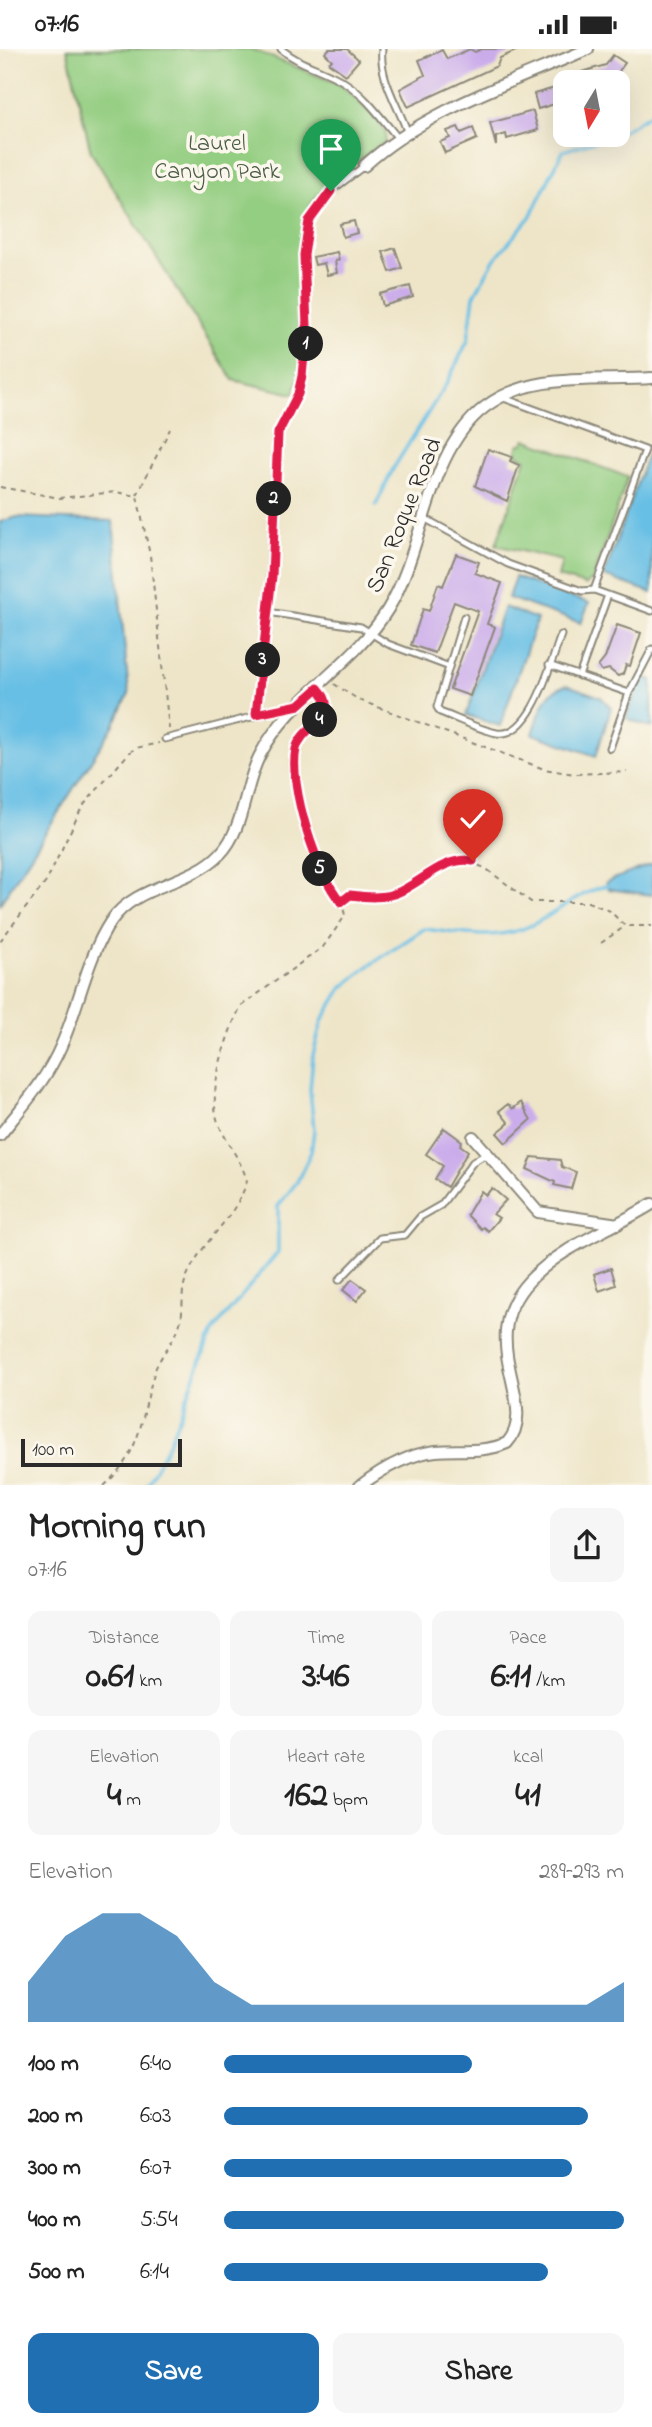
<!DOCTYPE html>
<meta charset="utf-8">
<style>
body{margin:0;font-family:"Indie Flower",sans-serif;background:#f6f6f6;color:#222;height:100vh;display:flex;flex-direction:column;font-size:26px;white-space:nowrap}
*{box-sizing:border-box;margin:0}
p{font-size:23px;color:#767676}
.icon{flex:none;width:38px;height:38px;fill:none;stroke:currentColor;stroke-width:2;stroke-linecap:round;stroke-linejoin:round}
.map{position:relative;height:1436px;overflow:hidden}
.details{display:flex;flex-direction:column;background:#fff;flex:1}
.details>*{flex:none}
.needle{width:46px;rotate:190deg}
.tools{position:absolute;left:553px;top:21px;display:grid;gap:14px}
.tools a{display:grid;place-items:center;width:77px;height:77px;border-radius:14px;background:#fff;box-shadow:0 7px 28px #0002;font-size:35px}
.scale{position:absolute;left:21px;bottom:18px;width:161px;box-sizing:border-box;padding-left:7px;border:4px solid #2b2b2b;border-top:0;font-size:19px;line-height:24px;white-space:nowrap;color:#2b2b2b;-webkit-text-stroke:5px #fbf7ec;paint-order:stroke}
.pin{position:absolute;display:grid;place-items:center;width:60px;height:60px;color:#fff;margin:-72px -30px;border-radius:50% 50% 50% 0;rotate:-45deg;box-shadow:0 0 7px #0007}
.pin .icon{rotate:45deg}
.km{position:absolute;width:35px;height:35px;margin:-18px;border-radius:50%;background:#222;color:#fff;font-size:19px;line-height:35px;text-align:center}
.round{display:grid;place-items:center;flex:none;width:74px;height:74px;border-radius:14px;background:#f6f6f6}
.head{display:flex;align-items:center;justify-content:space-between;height:119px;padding:0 28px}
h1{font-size:38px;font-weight:700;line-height:52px}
.metrics{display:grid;grid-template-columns:repeat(3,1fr);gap:10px;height:119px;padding:7px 28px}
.metrics div{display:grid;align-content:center;border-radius:14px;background:#f6f6f6;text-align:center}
.metrics b{font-size:35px;font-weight:700}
.metrics small{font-size:19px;font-weight:400}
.metrics p{font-size:19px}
.chart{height:196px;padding:14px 28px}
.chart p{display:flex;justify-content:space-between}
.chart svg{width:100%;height:126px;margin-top:7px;fill:#1f6fb2;opacity:.7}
.action{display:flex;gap:14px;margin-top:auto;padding:14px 28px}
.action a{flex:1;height:80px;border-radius:14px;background:#1f6fb2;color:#fff;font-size:28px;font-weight:700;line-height:80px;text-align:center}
.action a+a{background:#f6f6f6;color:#222}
ul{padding:0 28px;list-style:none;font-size:23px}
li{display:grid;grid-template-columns:112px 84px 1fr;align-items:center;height:52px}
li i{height:18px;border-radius:9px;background:#1f6fb2}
.status{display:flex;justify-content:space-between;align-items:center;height:49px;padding:0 35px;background:#fff;direction:ltr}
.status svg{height:19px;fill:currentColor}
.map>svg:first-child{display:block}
</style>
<div class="status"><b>07:16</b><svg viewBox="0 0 49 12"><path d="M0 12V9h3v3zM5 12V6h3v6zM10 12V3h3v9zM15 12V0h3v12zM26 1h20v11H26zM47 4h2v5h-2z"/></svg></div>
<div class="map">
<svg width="652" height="1437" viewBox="0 0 652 1437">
<rect width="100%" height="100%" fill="#fbf7ec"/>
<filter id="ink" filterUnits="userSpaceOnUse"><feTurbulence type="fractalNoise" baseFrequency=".0143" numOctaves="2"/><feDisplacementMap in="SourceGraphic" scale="14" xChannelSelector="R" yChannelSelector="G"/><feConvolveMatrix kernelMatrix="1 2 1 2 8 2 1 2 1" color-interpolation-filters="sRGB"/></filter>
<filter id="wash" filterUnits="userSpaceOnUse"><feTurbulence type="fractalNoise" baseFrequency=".00686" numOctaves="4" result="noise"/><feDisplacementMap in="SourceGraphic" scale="28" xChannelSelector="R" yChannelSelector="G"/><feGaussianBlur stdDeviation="1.57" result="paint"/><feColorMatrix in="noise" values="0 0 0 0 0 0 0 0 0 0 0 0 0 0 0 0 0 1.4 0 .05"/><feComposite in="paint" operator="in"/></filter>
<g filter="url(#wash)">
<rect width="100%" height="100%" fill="#eee5c8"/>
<path fill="#94ce82" stroke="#607c56" stroke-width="2" d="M67,0H251L341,36L376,68L386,84L385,93C362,109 336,125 318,146C288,181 303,245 303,287C302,307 300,325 294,345L233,331L91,103Z
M525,390L628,428L593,530L586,536L558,528L562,512L496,496L526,410L516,405L519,395H523Z"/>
<path fill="#68bfe5" stroke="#4a7588" stroke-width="2" d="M652,392V544L604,527Z
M17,468L113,472L129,645L112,679L0,855V473Z
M515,528L589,554L581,574L508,549Z
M504,558L537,570L500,677L466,666Z
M641,627L652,631V679L626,669Z
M567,636L601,648L611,659L596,707L533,685C540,665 543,642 567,636Z
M652,815V846L609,840L606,833Z"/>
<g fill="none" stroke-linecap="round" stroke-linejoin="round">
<path stroke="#68bfe5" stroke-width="3.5" d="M618,85L652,64
M376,456L393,420L448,332L468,291L474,247L494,211L530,168L563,102L614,86
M146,1437L170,1392L212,1283L278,1203V1157L297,1133L311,1103L314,1081L310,1041L313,1006L322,972L342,939L367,918L424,880C460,884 498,893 532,876C557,864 582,841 610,836"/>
</g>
<g id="blocks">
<path fill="#caaceb" d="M329,0H347L359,11L346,26L329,14L332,11L325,4Z
M470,0L475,3L482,0H520L500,9L497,17L408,58L400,40L425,26L419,11L442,1L447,10Z
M613,6L625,14L616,26L609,28L611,33H586L582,23L606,16Z
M565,36V52L538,60L534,45Z
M533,62L538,81L507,90L506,85L496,88V97L490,74Z
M458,78L461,84L473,79L477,90L445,104L440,93L450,89L447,82Z
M354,172L357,184L343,188L340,175Z
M395,199L402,219L390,223L383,203Z
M337,203L339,211L335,212L337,224L327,226L324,214L315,216L313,208Z
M410,237L413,248L383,257L380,245Z
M488,400L512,408L510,412L519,416L507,452L475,437Z
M456,505L479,513L475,524L502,534L487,575L495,578L470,647L450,640L478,562L454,553L435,604L411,596L423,560L429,562L438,535L443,537Z
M617,576L641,584L630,617L626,616L623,625L618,627L609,620L602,622L598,618L605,609Z
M521,1053L531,1071L506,1094L497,1084L509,1074L499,1062L508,1055L513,1060Z
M444,1079L462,1092L460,1096L468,1102L447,1138L435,1130L443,1117L426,1105Z
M532,1108L560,1111L562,1118L576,1123L571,1140L554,1136L555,1133L527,1120Z
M492,1139L506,1151L493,1165L499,1169L488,1182L483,1178L481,1180L467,1166L481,1142L486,1146Z
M611,1219L616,1236L599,1242L594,1225Z
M352,1230L366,1240L357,1252L343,1241Z"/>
</g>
</g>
<g filter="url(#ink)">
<use href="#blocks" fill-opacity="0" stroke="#8c887a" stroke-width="2"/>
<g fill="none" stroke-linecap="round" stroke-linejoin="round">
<g stroke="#8c887a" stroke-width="9">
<path id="lane" d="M281,0C300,16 323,20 344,33C366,47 381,69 397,88
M382,0C379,29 397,54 407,82
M424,469L508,515L582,542L594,541L645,401L501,348
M594,541L652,562
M268,563L278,384L298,345L305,309L304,206L309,172L331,142L364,117
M464,568L437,658L440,663C458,670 478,680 497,684C532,690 551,612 561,586
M549,616L629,644
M579,627L608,546
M256,665L268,563L361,578L388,595L447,617
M165,690L295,657
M610,699L629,644L652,600
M339,1231L380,1189L405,1186L420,1168L441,1156L473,1113L486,1105"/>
</g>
<g stroke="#8c887a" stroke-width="14">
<path id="street" d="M364,117C427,60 511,34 588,0
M0,1086C22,1058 47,1030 61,997C79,957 87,908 111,872C136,835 190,836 220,805C245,779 244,736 260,706C290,648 354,616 388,560C425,500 426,403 485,358C532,322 597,333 652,329
M473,1088L538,1163L618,1175
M360,1437C382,1420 408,1405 436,1402C460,1400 484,1404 507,1394C542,1355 472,1293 529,1232C563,1196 611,1181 652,1155"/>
</g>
<path stroke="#8c887a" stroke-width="2" stroke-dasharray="5 5" stroke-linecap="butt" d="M0,438L60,449L116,443L137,447L150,506L169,680
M137,446L170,380
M334,635L359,651L544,720L574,725L627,723
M341,852C353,841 378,850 395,845C417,838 438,819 459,809L485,819L531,853H588L610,862L625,877H652
M0,892L46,833L82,758L129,704L136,699L159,694
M601,894L624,878
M104,1437C144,1399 140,1370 155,1321C161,1305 176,1290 180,1274C186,1251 177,1243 192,1217C208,1187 237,1166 247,1132C241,1110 226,1094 218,1073C207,1043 227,984 241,957L323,898L345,867C343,852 331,842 324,829C309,802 290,733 296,702C300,681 324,674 328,653L324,645"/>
<use href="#lane" stroke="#fff" stroke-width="5"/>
<use href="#street" stroke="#fff" stroke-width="10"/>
</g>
</g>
<g fill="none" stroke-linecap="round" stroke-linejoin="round" filter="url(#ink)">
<g stroke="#fff" stroke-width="14">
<path id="route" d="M331,142L309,172L304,206L307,276L302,327L298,345L278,384L272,527L256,665L299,656L318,639C344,668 302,675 296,700C288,736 317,826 341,853L350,846C366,848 384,850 399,843C423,832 445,807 473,812"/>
</g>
<use href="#route" stroke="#e11d48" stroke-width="9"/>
</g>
<g text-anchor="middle" stroke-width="7" stroke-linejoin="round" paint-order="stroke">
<g font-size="24" fill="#4a5c45" stroke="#fbf7ec">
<text x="217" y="101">Laurel<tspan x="217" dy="28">Canyon Park</tspan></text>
</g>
<g font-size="24" fill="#2b2b2b" stroke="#fbf7ec">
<text transform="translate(403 466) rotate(-68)" y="8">San Roque Road</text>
</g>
</g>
</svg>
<div class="tools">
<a><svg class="needle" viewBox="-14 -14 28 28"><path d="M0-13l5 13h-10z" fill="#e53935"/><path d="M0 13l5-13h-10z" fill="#767676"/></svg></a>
</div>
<div class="scale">100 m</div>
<div class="pin" style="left:331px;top:142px;background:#1e9e55"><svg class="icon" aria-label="arrive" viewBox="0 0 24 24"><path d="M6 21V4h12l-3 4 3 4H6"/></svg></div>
<div class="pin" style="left:473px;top:812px;background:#d93025"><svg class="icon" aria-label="check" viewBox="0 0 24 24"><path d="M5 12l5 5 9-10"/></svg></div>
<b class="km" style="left:306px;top:295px">1</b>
<b class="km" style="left:274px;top:450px">2</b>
<b class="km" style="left:263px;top:611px">3</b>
<b class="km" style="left:320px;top:671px">4</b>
<b class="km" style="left:320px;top:820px">5</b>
</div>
<section class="details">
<div class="head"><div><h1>Morning run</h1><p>07:16</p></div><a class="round"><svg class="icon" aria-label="share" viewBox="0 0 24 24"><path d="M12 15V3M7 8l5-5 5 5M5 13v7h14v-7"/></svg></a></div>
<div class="metrics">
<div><p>Distance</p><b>0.61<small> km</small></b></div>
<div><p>Time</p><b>3:46</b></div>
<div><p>Pace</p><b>6:11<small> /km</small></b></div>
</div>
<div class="metrics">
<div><p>Elevation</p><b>4<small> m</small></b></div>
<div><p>Heart rate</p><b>162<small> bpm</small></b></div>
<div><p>kcal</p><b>41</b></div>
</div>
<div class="chart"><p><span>Elevation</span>289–293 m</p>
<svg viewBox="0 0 160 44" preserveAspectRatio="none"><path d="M0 44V30L10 14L20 6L30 6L40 14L50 30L60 38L70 38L80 38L90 38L100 38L110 38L120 38L130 38L140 38L150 38L160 30V44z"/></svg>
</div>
<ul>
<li><b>100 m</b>6:40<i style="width:62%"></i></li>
<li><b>200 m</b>6:03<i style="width:91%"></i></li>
<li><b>300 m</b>6:07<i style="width:87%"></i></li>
<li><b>400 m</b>5:54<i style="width:100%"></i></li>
<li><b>500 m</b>6:14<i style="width:81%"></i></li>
</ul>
<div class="action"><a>Save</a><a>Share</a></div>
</section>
